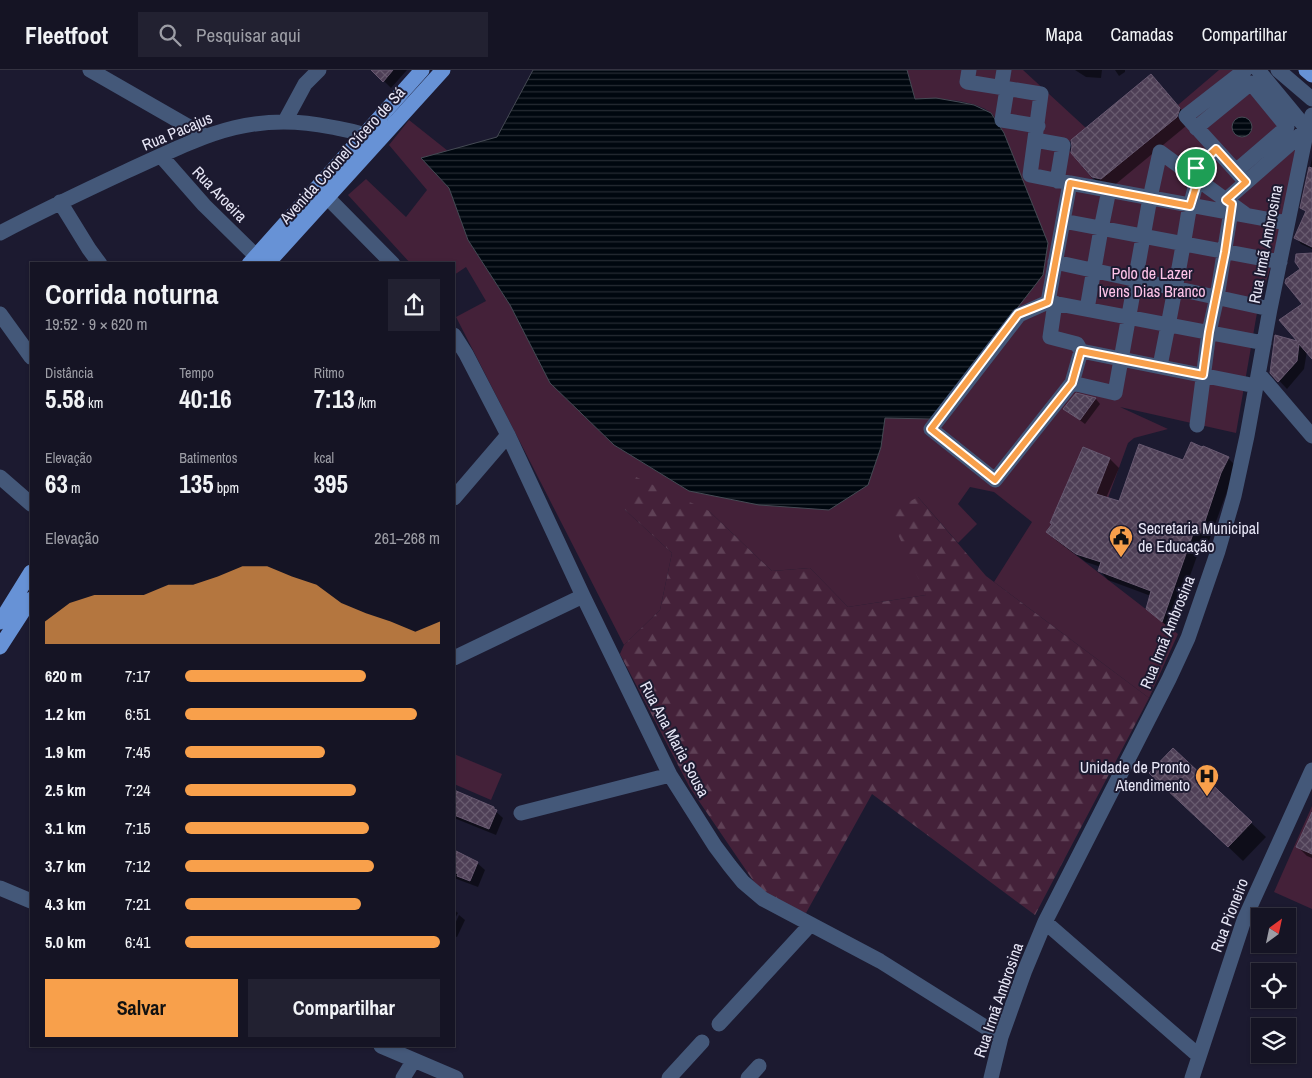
<!DOCTYPE html>
<html lang="pt">
<meta charset="utf-8">
<style>
body{margin:0;font-family:"Archivo Narrow",sans-serif;background:#222131;color:#f1f3f6;height:100vh;display:flex;flex-direction:column;font-size:19px;white-space:nowrap}
*{box-sizing:border-box;margin:0}
p{font-size:16px;color:#9d9ea6}
.icon{flex:none;width:28px;height:28px;fill:none;stroke:currentColor;stroke-width:2;stroke-linecap:round;stroke-linejoin:round}
.map{position:relative;flex:1;overflow:hidden}
.drawer{position:absolute;left:30px;top:192px;width:425px;height:785px;display:flex;flex-direction:column;background:#151424;border-radius:0px;box-shadow:0 1px 4px #0004,0 0 0 1px #343341}
.drawer>*{flex:none}
.needle{width:32px;rotate:33deg}
.buttons{position:absolute;left:1251px;top:838px;display:grid;gap:10px}
.buttons a{display:grid;place-items:center;width:45px;height:45px;border-radius:0px;background:#151424;box-shadow:0 1px 4px #0004,0 0 0 1px #343341;font-size:25px}
.pin{position:absolute;display:grid;place-items:center;width:42px;height:42px;color:#fff;margin:-21px;border:2px solid #fff;border-radius:50%;box-shadow:0 1px 5px #0007}
.round{display:grid;place-items:center;flex:none;width:52px;height:52px;border-radius:0px;background:#222131}
.headline{display:flex;align-items:center;justify-content:space-between;height:85px;padding:0 15px}
h1{font-size:28px;font-weight:800;line-height:38px}
.metrics{display:grid;grid-template-columns:repeat(3,1fr);gap:8px;height:85px;padding:5px 15px}
.metrics div{display:grid;align-content:center}
.metrics b{font-size:25px;font-weight:800}
.metrics small{font-size:14px;font-weight:400}
.metrics p{font-size:14px}
.chart{height:140px;padding:10px 15px}
.chart p{display:flex;justify-content:space-between}
.chart svg{width:100%;height:90px;margin-top:5px;fill:#f8a04b;opacity:.7}
.cta{display:flex;gap:10px;margin-top:auto;padding:10px 15px}
.cta a{flex:1;height:58px;border-radius:0px;background:#f8a04b;color:#111;font-size:20px;font-weight:800;line-height:58px;text-align:center}
.cta a+a{background:#222131;color:#f1f3f6}
ul{padding:0 15px;list-style:none;font-size:16px}
li{display:grid;grid-template-columns:80px 60px 1fr;align-items:center;height:38px}
li i{height:12px;border-radius:6px;background:#f8a04b}
header{display:flex;align-items:center;gap:30px;box-sizing:border-box;height:70px;padding:0 25px;background:#151424;border-bottom:1px solid #343341}
header strong{font-size:24px}
nav{display:flex;gap:28px;margin-inline-start:auto;font-size:18px}
.search{width:350px;height:45px;background:#222131;display:flex;align-items:center;gap:12px;box-sizing:border-box;padding:0 18px;border-radius:0px;color:#9d9ea6;font-size:19px}
.map>svg:first-child{display:block}
</style>
<header>
<strong>Fleetfoot</strong>
<div class="search"><svg class="icon" aria-label="search" viewBox="0 0 24 24"><circle cx="10" cy="10" r="6"/><path d="M15 15l6 6"/></svg>Pesquisar aqui</div>
<nav><a>Mapa</a><a>Camadas</a><a>Compartilhar</a></nav>
</header>
<div class="map">
<svg width="1312" height="1008" viewBox="0 0 1312 1008">
<defs>
<pattern id="forest-firs" width="22" height="20" patternUnits="userSpaceOnUse" patternTransform="scale(1.25)"><rect width="22" height="20" fill="#442139"/><path d="M5 1l3.5 6h-7zM16 11l3.5 6h-7z" fill="#5f4156"/></pattern>
<pattern id="water-rules" width="6" height="5" patternUnits="userSpaceOnUse" patternTransform="scale(1.25)"><rect width="6" height="5" fill="#00070f"/><path d="M0 2.5h6" fill="none" stroke="#252b33"/></pattern>
<pattern id="building-cross-hatch" width="8" height="8" patternUnits="userSpaceOnUse" patternTransform="scale(1.25)"><rect width="8" height="8" fill="#4e3f56"/><path d="M0 0l8 8M0 8l8-8" fill="none" stroke="#685b6f"/></pattern>
</defs>
<rect width="100%" height="100%" fill="#1c1a30"/>
<path fill="#442139" d="M907,0H1023L1086,58L1065,75L1096,113L1183,42L1178,35L1219,0H1246L1299,66L1273,190L1258,237L1236,363L1120,337L1168,359L1134,368L1128,373L1108,428L1096,424L1110,388L1083,377L1050,453L1051,455L1046,462L1178,564L1149,628L994,512L1032,452L994,422L970,417L958,434L977,454L958,473L918,427L926,525L848,537L810,498L772,501L709,441L624,439L672,483L660,540L624,575L456,247L486,231L466,197L454,205V194H411L348,125L366,109L406,147L427,120L389,75L409,50L448,81L421,88L449,118L468,170L510,235L550,313L614,375L689,421L881,377L885,348L1004,63C1000,57 996,47 991,43C974,29 936,28 915,29Z
M454,684L502,704L491,730L454,714Z
M1312,736V839L1274,822Z"/>
<path fill="url(#forest-firs)" d="M636,407L709,441L772,501L810,498L848,537L926,525L888,443L918,427L986,506L1149,628L1035,845L872,724L806,843L765,828L690,718L620,584L624,575L660,540L672,483L624,439Z"/>
<path fill="url(#water-rules)" stroke="#454a54" d="M533,0H907L915,29L936,28L959,32L974,35L991,43L1004,63L1048,173L1043,205L931,349L885,348L881,377L868,415L829,440L759,435L689,421L614,375L550,313L510,235L468,170L449,118L421,88L497,67Z
M1232 57a10 10 0 1 1 20 0a10 10 0 1 1-20 0Z"/>
<path fill="#0007" d="M373,0H407L391,18Z
M1075,0H1102L1101,8L1086,7Z
M1115,0H1125V2L1119,6Z
M1160,15L1189,49L1186,56L1111,118L1102,117L1093,107Z
M1312,88V179L1301,174L1296,168L1306,142L1302,137Z
M1312,184V287L1307,281L1304,299L1287,319L1271,302L1276,267L1300,273L1303,234L1301,199Z
M1076,325L1096,329L1100,334L1085,354L1065,339Z
M1084,378L1110,389L1119,398L1106,428L1120,433L1184,391L1228,388L1237,397L1230,413L1209,471L1203,469L1171,560L1148,539L1151,526L1108,510L1100,501L1101,497L1086,492L1057,471L1048,462L1053,454Z
M1173,679L1266,767L1243,791L1165,717Z
M454,721L493,739L503,748L496,765L454,748Z
M1312,745V788L1307,786L1298,777Z
M454,781L475,791L485,800L478,817L454,808Z
M454,840L458,843L454,850Z
M459,845L465,850L457,867L454,866V856Z"/>
<path fill="url(#building-cross-hatch)" stroke="#675870" d="M371,0H393L383,12Z
M1151,4L1180,38L1177,47L1101,109L1092,107L1071,83L1072,76L1071,70Z
M1309,97L1312,98V177L1294,168L1306,141L1300,138Z
M1312,183V289L1299,274L1297,291L1278,312L1270,303L1275,265L1297,271L1279,250L1302,234L1285,213L1286,209L1300,199L1295,192L1296,184Z
M1076,323L1096,328L1080,350L1063,339Z
M1191,372L1202,377L1203,376L1229,387L1221,403L1201,463L1194,461L1162,552L1146,539L1151,521L1098,501L1101,492L1076,484L1046,462L1052,454L1050,453L1083,377L1110,388L1096,424L1119,431L1139,374L1183,390Z
M1173,678L1252,752L1228,777L1149,703Z
M454,720L494,737V739L497,740L489,759L454,745Z
M1312,742V784L1296,777Z
M454,780L478,792L470,811L457,806L458,804L454,802Z"/>
<g fill="none" stroke-linecap="round" stroke-linejoin="round">
<path stroke="#445879" stroke-width="15" d="M90,0L205,66
M969,0L967,12L1041,24L1030,105L1070,113
M1245,0L1186,46L1246,112
M1258,0L1311,64
M1278,0L1312,29
M1001,18L1004,0
M1007,19L1002,50L1038,56
M285,51L305,14L319,0
M1196,58L1251,13L1287,57L1236,101
M1035,70L1063,75L1057,111
M161,86L204,135L256,186
M318,118L393,194
M1226,130L1307,59
M60,132L89,179L100,194
M1063,151L1280,192
M0,163C42,141 84,121 127,101C200,68 248,40 331,57C346,60 361,62 375,69
M1055,192L1270,239
M1048,232L1264,273
M1055,233L1050,267L1077,274L1081,281
M1087,239L1101,159L1109,120
M0,244L31,287
M454,265L466,284L508,365L583,526L670,705L715,776L730,796L743,812L763,829L880,891L1001,967
M1160,296C1170,246 1180,196 1188,146C1191,129 1198,115 1197,98L1216,79
M1259,304L1312,366
M1072,313L1115,323L1150,128L1160,82L1245,144
M1256,316L1081,281L1072,313L995,410L931,359L1019,245L1048,232L1070,113L1287,153
M1197,355L1209,262L1217,227L1232,135
M0,407L31,434
M454,428L508,365
M454,588L583,526
M521,743L670,705
M0,818L31,831
M1045,852L1199,986
M719,954L810,855
M381,976L456,1008
M403,1008L414,990
M669,1008L702,972
M748,1008L759,996
M991,1008L1001,967L1025,900L1045,852L1169,609L1188,568L1218,481L1234,426L1247,366L1270,239L1307,59L1312,45
M1192,1008L1244,850L1312,700"/>
<path stroke="#6792d6" stroke-width="15" d="M1306,0L1312,5
M249,194L422,0
M267,194L443,0
M0,552L31,502
M0,577L31,529"/>
</g>
<g fill="none" stroke-linecap="round" stroke-linejoin="round">
<g stroke="#fff" stroke-width="10">
<path id="route" d="M1216,79L1246,112L1226,130L1232,134L1225,182L1209,262L1203,305L1081,281L1072,313L995,410L931,359L1018,244L1048,232L1070,113L1190,136L1198,110L1196,98Z"/>
</g>
<use href="#route" stroke="#f8a04b" stroke-width="6"/>
</g>
<defs>
<g id="civic-pin" transform="scale(1.25)"><path d="M0 17L-7.5 6A9.5 9.5 0 1 1 7.5 6Z" fill="#f8a04b" stroke="#1c1a30"/><path d="M-.6-6.5H3V-4.5H.6V-3L4-1V1h2V6H-6V1h2V-1L-.6-3ZM-1.2 2.5V6h2.4V2.5Z" fill="#111"/></g>
<g id="hospital-pin" transform="scale(1.25)"><path d="M0 17L-7.5 6A9.5 9.5 0 1 1 7.5 6Z" fill="#f8a04b" stroke="#1c1a30"/><path d="M-5-5h3v3.5h4V-5h3V5h-3V1.5h-4V5h-3Z" fill="#111"/></g>
</defs>
<g fill-rule="evenodd">
<use href="#civic-pin" x="1121" y="467"/>
<use href="#hospital-pin" x="1207" y="706"/>
</g>
<g text-anchor="middle" stroke-width="4" stroke-linejoin="round" paint-order="stroke">
<g font-size="16" fill="#e7e6f6" stroke="#1c1a30">
<text transform="translate(177 61) rotate(-23)" y="6">Rua Pacajus</text>
<text transform="translate(342 85) rotate(-48)" y="6">Avenida Coronel Cícero de Sá</text>
<text transform="translate(220 124) rotate(46)" y="6">Rua Aroeira</text>
<text transform="translate(1265 174) rotate(-79)" y="6">Rua Irmã Ambrosina</text>
<text transform="translate(1167 562) rotate(-68)" y="6">Rua Irmã Ambrosina</text>
<text transform="translate(675 669) rotate(62)" y="6">Rua Ana Maria Sousa</text>
<text transform="translate(1229 845) rotate(-69)" y="6">Rua Pioneiro</text>
<text transform="translate(998 930) rotate(-71)" y="6">Rua Irmã Ambrosina</text>
</g>
<g font-size="16" fill="#fdc3e8" stroke="#1c1a30">
<text x="1152" y="209">Polo de Lazer<tspan x="1152" dy="18">Ivens Dias Branco</tspan></text>
</g>
<g font-size="16" fill="#e7e6f6" stroke="#1c1a30" text-anchor="start">
<text x="1138" y="464">Secretaria Municipal<tspan x="1138" dy="18">de Educação</tspan></text>
<text x="1190" y="703" text-anchor="end">Unidade de Pronto<tspan x="1190" dy="18">Atendimento</tspan></text>
</g>
</g>
</svg>
<div class="buttons">
<a><svg class="needle" viewBox="-14 -14 28 28"><path d="M0-13l5 13h-10z" fill="#e53935"/><path d="M0 13l5-13h-10z" fill="#9d9ea6"/></svg></a>
<a><svg class="icon" aria-label="locate" viewBox="0 0 24 24"><circle cx="12" cy="12" r="6"/><path d="M12 2v4M12 18v4M2 12h4M18 12h4"/></svg></a>
<a><svg class="icon" aria-label="layers" viewBox="0 0 24 24"><path d="M12 4l9 5-9 5-9-5zM3 14l9 5 9-5"/></svg></a>
</div>
<div class="pin" style="left:1196px;top:98px;background:#1e9e55"><svg class="icon" aria-label="arrive" viewBox="0 0 24 24"><path d="M6 21V4h12l-3 4 3 4H6"/></svg></div>
<section class="drawer">
<div class="headline"><div><h1>Corrida noturna</h1><p>19:52 · 9 × 620 m</p></div><a class="round"><svg class="icon" aria-label="share" viewBox="0 0 24 24"><path d="M12 15V3M7 8l5-5 5 5M5 13v7h14v-7"/></svg></a></div>
<div class="metrics">
<div><p>Distância</p><b>5.58<small> km</small></b></div>
<div><p>Tempo</p><b>40:16</b></div>
<div><p>Ritmo</p><b>7:13<small> /km</small></b></div>
</div>
<div class="metrics">
<div><p>Elevação</p><b>63<small> m</small></b></div>
<div><p>Batimentos</p><b>135<small> bpm</small></b></div>
<div><p>kcal</p><b>395</b></div>
</div>
<div class="chart"><p><span>Elevação</span>261–268 m</p>
<svg viewBox="0 0 160 44" preserveAspectRatio="none"><path d="M0 44V33L10 24L20 20L30 20L40 20L50 15L60 15L70 11L80 6L90 6L100 11L110 15L120 24L130 29L140 33L150 38L160 33V44z"/></svg>
</div>
<ul>
<li><b>620 m</b>7:17<i style="width:71%"></i></li>
<li><b>1.2 km</b>6:51<i style="width:91%"></i></li>
<li><b>1.9 km</b>7:45<i style="width:55%"></i></li>
<li><b>2.5 km</b>7:24<i style="width:67%"></i></li>
<li><b>3.1 km</b>7:15<i style="width:72%"></i></li>
<li><b>3.7 km</b>7:12<i style="width:74%"></i></li>
<li><b>4.3 km</b>7:21<i style="width:69%"></i></li>
<li><b>5.0 km</b>6:41<i style="width:100%"></i></li>
</ul>
<div class="cta"><a>Salvar</a><a>Compartilhar</a></div>
</section>
</div>
